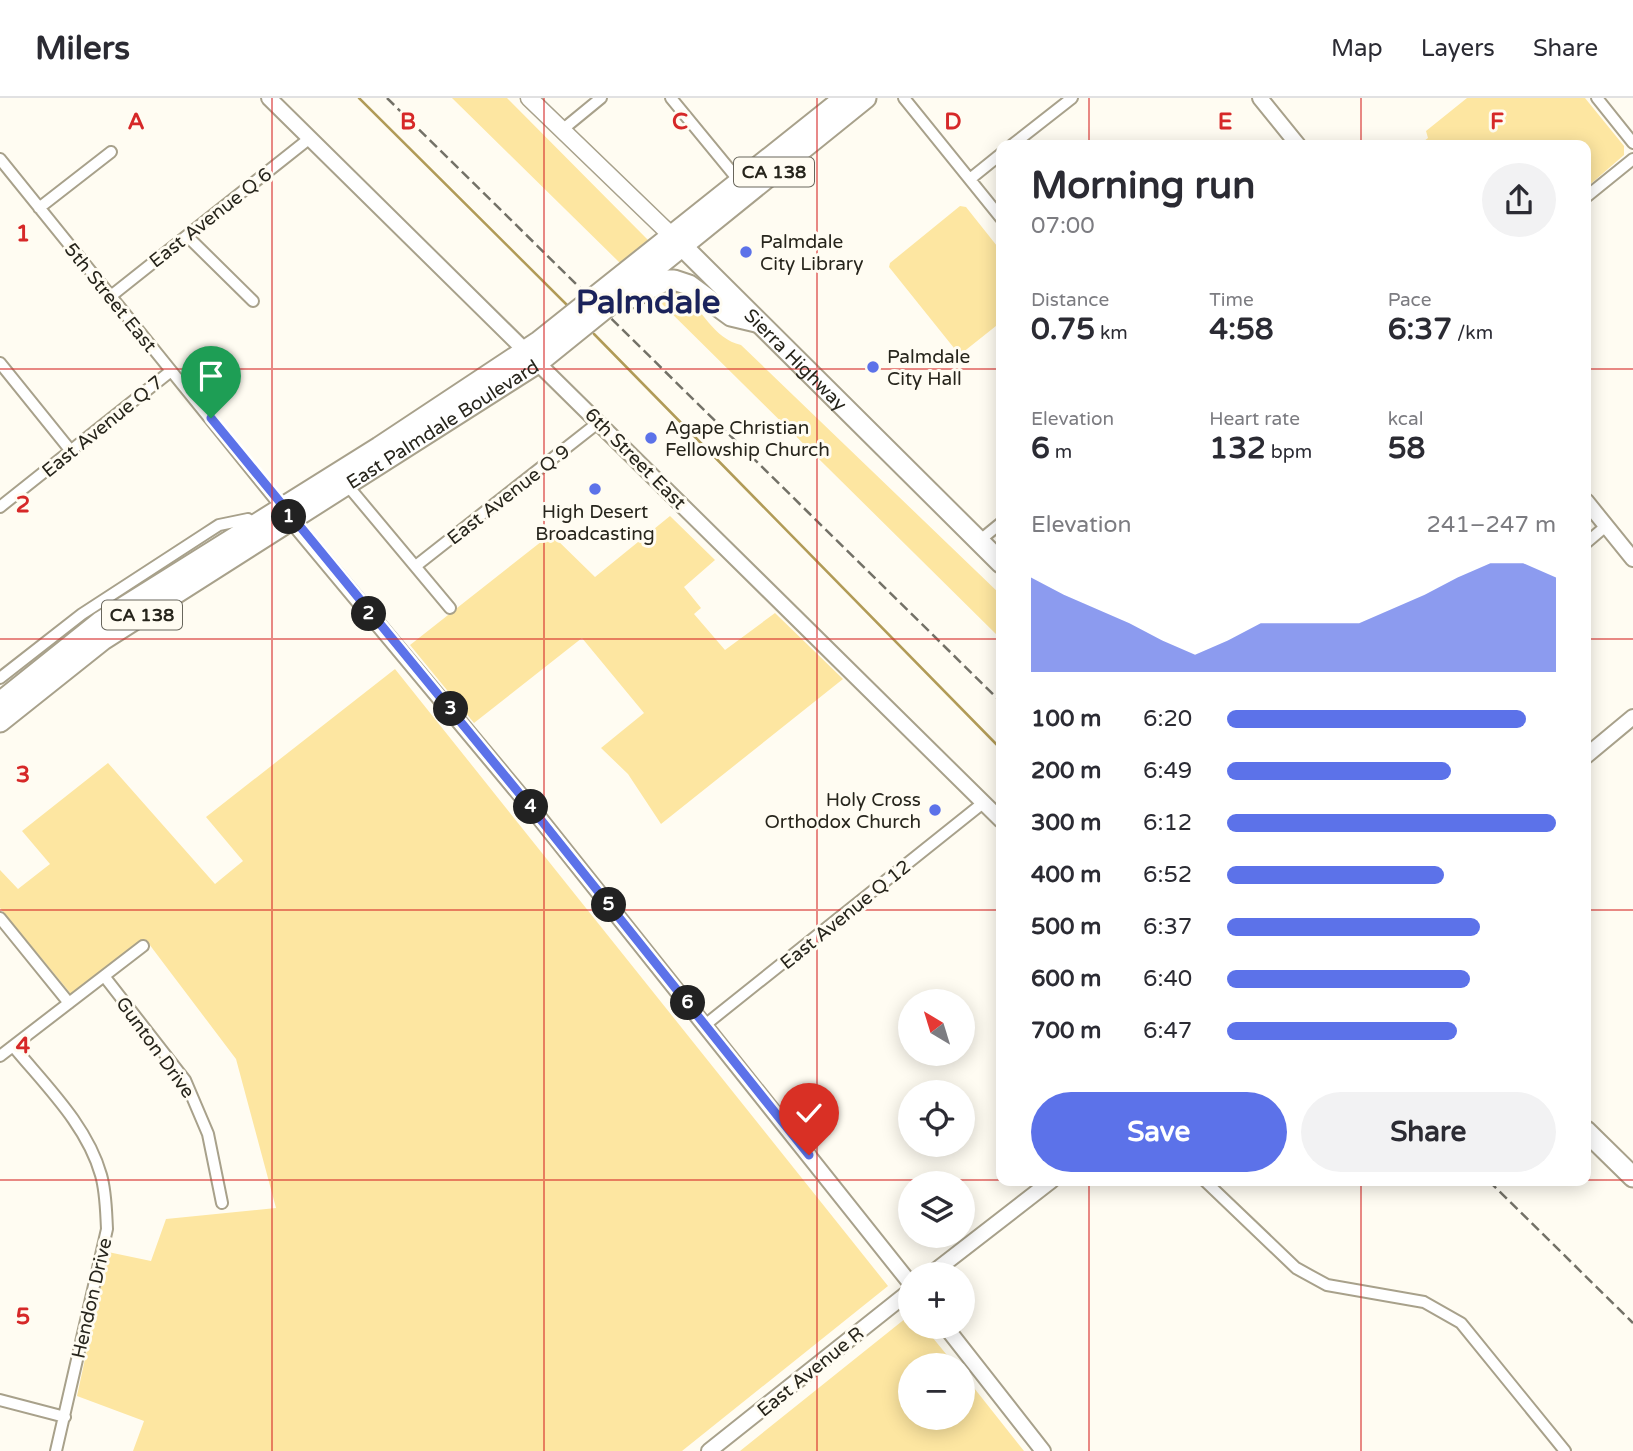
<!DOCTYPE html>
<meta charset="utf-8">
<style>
body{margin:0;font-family:"Varela Round",sans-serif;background:#f2f2f3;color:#2b2b33;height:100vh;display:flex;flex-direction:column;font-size:26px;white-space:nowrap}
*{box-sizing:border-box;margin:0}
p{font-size:23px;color:#7c7c81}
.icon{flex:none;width:38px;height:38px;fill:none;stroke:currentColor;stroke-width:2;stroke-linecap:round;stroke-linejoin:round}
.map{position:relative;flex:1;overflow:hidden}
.panel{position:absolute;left:996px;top:42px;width:595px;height:1046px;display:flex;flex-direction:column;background:#fff;border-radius:14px;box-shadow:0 4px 18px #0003}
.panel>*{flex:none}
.needle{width:46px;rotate:322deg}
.fabs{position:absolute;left:898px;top:891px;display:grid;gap:14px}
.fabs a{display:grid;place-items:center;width:77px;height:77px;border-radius:50%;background:#fff;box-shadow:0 4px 18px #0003;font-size:35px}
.pin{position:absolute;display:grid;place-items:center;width:60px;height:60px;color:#fff;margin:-72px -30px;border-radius:50% 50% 50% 0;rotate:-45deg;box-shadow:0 0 7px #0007}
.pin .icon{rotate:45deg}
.km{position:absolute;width:35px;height:35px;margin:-18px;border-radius:50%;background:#222;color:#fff;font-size:19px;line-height:35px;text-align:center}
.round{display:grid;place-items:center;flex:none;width:74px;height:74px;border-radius:37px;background:#f2f2f3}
.summary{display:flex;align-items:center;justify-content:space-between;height:119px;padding:0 35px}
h1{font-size:38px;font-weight:700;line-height:52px}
.figures{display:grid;grid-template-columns:repeat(3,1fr);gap:10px;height:119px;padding:7px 35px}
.figures div{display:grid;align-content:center}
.figures b{font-size:30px;font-weight:700}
.figures small{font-size:19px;font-weight:400}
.figures p{font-size:19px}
.chart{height:196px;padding:14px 35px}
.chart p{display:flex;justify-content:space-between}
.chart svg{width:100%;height:126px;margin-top:7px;fill:#5c72e9;opacity:.7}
.button{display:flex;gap:14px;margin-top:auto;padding:14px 35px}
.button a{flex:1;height:80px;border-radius:42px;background:#5c72e9;color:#fff;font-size:28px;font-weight:700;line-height:80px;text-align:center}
.button a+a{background:#f2f2f3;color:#2b2b33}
ul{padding:0 35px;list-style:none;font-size:23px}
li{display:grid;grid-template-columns:112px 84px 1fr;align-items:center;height:52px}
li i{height:18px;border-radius:9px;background:#5c72e9}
header{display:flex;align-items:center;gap:42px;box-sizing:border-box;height:98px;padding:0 35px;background:#fff;border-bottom:2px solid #e1e1e2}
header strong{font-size:33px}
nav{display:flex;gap:38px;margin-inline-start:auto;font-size:24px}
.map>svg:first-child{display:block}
</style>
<header>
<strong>Milers</strong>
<nav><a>Map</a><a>Layers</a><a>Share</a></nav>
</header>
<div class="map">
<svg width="1633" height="1353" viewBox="0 0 1633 1353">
<rect width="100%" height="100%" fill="#fffcf2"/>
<path fill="#fde6a1" d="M452,0H507L648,142L620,165Z
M1467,0H1585L1624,48V57L1586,90V47H1419L1428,40L1426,33Z
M960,108L966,109L1001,153V224L962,255H958L889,169L890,165Z
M665,191L683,193C701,211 714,241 741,247L1001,497V541L655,199Z
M670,418L715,462L684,489L701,510L694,516L725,552L775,515L843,581L661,726L628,676L601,650L644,615L582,540L474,625L410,547L551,436L595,479Z
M395,571L888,1188L682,1353H133L144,1323L77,1298L108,1154L151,1163L166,1121L276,1110L236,961L146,842L71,896L0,810V772L18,791L50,766L22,733L108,665L215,786L243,763L206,719Z
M906,1220H910V1228L924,1229L955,1267H910V1320H962L963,1276L1024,1353H740Z"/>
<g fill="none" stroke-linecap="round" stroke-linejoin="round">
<path stroke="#b19b57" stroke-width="2.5" d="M359,0L567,207
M594,236L1001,651"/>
<g stroke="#a8a18b" stroke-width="14">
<path id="street" d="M671,0L740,84
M904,0L1001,120
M1597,0L1633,45
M562,32L601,0
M1012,47L1072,0
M0,61L282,410
M970,81L1001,56
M1586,99L1633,61
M39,110L111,54
M187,138L253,203
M111,198L310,40
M0,265L71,353
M348,388L450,510
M0,409L171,273
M979,443L1001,425
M1586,445L1606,428
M417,467L599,324
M0,580L82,516L205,436L219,427L248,421L256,427
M0,820L69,905
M104,878L185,982L208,1036L222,1105
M705,927L983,705
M13,948C45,987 87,1027 101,1077C106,1094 106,1113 107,1131L56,1353
M0,958L143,848
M1205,1083L1296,1170L1327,1187L1424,1204L1461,1225L1565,1353
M0,1302L65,1319"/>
</g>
<g stroke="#a8a18b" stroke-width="18">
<path id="secondary" d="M269,0L1001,722
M1260,0L1298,47
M1586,403L1633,461
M287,417L537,717L910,1185
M1586,658L1633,619
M931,1176L1051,1083
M945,1228L1043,1353
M709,1353L910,1193"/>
</g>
<g stroke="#a8a18b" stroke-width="19">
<path id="primary" d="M529,0L672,138"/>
</g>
<g stroke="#a8a18b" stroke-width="23">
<g id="highway">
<path id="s1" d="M674,140L1001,465"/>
<path d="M631,200L667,182H674L689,187L731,218L756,224"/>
<path d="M0,604L101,523L379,349L539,243L844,0"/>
<path id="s2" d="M0,624L103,542L538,265L866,0"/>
<path d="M1586,1033L1633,1079"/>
</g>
</g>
<use href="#street" stroke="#fff" stroke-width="10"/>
<use href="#secondary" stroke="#fff" stroke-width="14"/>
<use href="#primary" stroke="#fff" stroke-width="16"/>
<use href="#highway" stroke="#fff" stroke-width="19"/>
<path stroke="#737167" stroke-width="2.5" stroke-dasharray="10 5" stroke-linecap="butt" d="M387,0L1001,604
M1489,1083L1633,1225"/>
</g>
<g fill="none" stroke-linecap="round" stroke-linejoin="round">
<g stroke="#fff" stroke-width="14">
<path id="route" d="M211,320L537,717L809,1057"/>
</g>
<use href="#route" stroke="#5c72e9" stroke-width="9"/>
</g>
<path fill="none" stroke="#d62828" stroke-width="2" stroke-opacity="0.55" d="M272,0V1353M544,0V1353M817,0V1353M1089,0V47M1361,0V47M0,271H1001M1586,271H1633M0,541H1001M1586,541H1633M0,812H1001M1586,812H1633M0,1082H1001M1586,1082H1633M1089,1083V1353M1361,1083V1353"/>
<g fill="#5c72e9" stroke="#fffcf2" stroke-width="2.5">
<circle cx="746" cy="154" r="7"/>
<circle cx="873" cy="269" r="7"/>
<circle cx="651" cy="340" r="7"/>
<circle cx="595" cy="391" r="7"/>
<circle cx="935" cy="712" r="7"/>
</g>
<g text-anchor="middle" stroke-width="6" stroke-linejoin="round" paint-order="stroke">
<g fill="#fffcf2" stroke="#68665c" stroke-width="2">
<rect x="734" y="59.5" width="80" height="29" rx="5"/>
<rect x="102" y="502.5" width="80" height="29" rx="5"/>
</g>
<g font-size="18" font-weight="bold" fill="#27251c">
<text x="774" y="80">CA 138</text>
<text x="142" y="523">CA 138</text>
</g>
<g font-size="19" fill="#27251c" stroke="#fffcf2">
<text transform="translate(210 119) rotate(-38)" y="7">East Avenue Q 6</text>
<text transform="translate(111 199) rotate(51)" y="7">5th Street East</text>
<text dy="7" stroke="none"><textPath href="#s1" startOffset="172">Sierra Highway</textPath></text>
<text dy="7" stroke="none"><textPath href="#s2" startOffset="534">East Palmdale Boulevard</textPath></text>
<text transform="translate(102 328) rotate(-39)" y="7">East Avenue Q 7</text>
<text transform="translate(636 360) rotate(45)" y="7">6th Street East</text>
<text transform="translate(508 396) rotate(-38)" y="7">East Avenue Q 9</text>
<text transform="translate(845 816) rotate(-39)" y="7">East Avenue Q 12</text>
<text transform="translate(156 949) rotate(54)" y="7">Gunton Drive</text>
<text transform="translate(91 1200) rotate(-77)" y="7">Hendon Drive</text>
<text transform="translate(810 1273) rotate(-39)" y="7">East Avenue R</text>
</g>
<g font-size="19" fill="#27251c" stroke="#fffcf2" text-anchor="start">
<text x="760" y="150">Palmdale<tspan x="760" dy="22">City Library</tspan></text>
<text x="887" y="265">Palmdale<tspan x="887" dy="22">City Hall</tspan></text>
<text x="665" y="336">Agape Christian<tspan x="665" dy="22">Fellowship Church</tspan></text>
<text x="595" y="420" text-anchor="middle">High Desert<tspan x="595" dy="22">Broadcasting</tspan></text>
<text x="921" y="708" text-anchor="end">Holy Cross<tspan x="921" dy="22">Orthodox Church</tspan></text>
</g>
<g font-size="33" font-weight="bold" fill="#1b235b" stroke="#fffcf2">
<text x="648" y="215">Palmdale</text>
</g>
</g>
<g font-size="23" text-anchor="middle" font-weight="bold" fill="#d62828" stroke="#fffcf2" stroke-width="6" stroke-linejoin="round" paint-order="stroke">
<text x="136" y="31">A</text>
<text x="408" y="31">B</text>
<text x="680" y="31">C</text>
<text x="953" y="31">D</text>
<text x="1225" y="31">E</text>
<text x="1497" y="31">F</text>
<text x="23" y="143">1</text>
<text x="23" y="414">2</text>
<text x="23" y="684">3</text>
<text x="23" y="955">4</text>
<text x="23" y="1226">5</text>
</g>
</svg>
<div class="fabs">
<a><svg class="needle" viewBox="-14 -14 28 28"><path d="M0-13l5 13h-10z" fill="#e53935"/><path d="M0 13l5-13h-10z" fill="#7c7c81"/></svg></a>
<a><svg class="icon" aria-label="locate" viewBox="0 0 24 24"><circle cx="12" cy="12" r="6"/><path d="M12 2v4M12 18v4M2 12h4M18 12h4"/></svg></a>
<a><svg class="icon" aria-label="layers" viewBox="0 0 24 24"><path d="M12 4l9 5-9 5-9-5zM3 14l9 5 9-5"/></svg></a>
<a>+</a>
<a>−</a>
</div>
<div class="pin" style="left:211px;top:320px;background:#1e9e55"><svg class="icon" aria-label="arrive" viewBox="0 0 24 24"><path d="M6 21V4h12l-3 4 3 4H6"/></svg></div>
<div class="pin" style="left:809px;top:1057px;background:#d93025"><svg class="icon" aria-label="check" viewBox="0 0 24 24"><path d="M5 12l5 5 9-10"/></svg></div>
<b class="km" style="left:289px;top:419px">1</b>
<b class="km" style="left:369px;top:516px">2</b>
<b class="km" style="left:451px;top:611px">3</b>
<b class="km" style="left:531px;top:709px">4</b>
<b class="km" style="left:609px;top:807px">5</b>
<b class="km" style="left:688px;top:905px">6</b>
<section class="panel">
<div class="summary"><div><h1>Morning run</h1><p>07:00</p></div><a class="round"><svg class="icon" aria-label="share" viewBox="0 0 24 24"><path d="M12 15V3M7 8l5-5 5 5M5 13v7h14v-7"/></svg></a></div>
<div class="figures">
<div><p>Distance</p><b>0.75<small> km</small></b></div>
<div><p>Time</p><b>4:58</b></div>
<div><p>Pace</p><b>6:37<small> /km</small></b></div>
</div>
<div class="figures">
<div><p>Elevation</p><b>6<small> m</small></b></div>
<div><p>Heart rate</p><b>132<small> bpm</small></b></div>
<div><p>kcal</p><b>58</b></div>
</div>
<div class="chart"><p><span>Elevation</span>241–247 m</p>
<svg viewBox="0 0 160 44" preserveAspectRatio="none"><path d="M0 44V11L10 17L20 22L30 27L40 33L50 38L60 33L70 27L80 27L90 27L100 27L110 22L120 17L130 11L140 6L150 6L160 11V44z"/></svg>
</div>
<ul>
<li><b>100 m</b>6:20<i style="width:91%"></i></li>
<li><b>200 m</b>6:49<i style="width:68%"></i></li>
<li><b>300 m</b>6:12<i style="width:100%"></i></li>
<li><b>400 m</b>6:52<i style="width:66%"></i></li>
<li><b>500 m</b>6:37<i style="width:77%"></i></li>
<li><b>600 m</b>6:40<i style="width:74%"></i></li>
<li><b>700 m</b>6:47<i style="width:70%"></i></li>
</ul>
<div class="button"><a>Save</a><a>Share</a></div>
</section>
</div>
